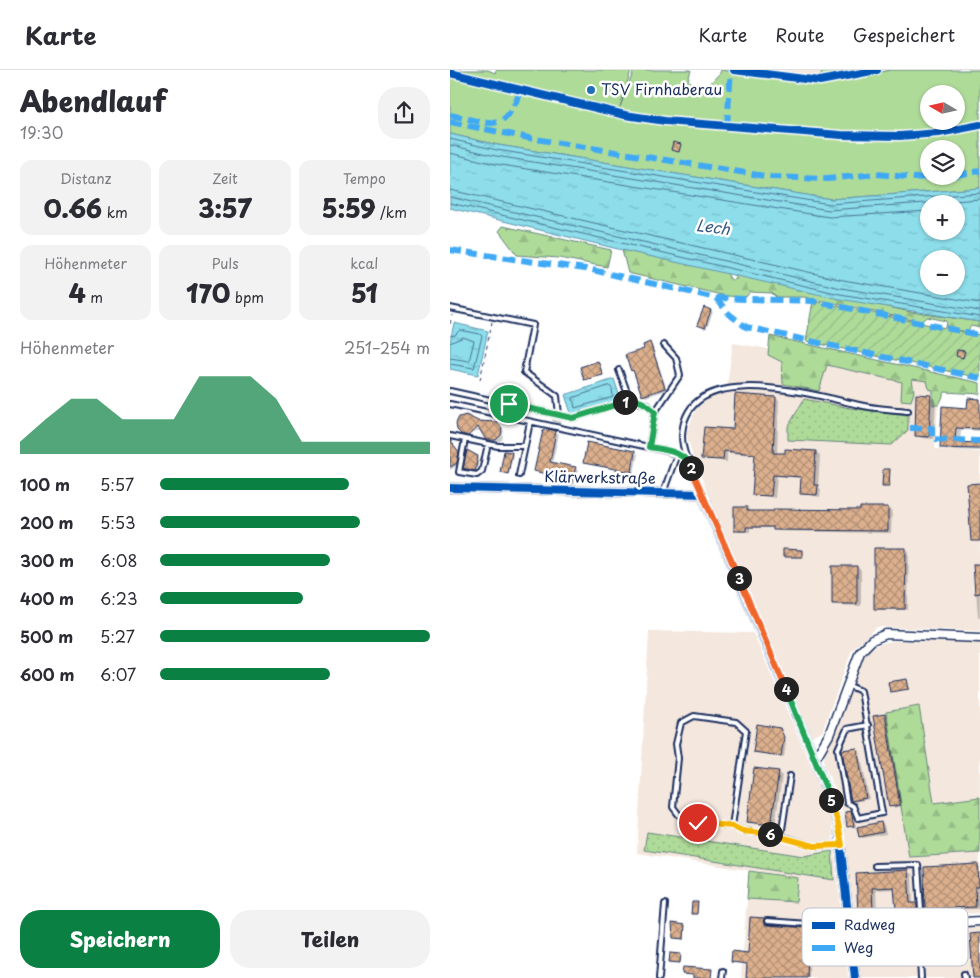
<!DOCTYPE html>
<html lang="de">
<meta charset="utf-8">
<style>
body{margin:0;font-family:"Playpen Sans",sans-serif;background:#f2f2f3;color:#2b2b33;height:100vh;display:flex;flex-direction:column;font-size:19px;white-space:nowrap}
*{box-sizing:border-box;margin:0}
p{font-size:16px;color:#7c7c81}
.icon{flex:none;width:28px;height:28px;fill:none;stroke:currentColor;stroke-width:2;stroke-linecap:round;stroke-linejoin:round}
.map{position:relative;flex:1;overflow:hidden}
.panel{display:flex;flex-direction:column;background:#fff;width:450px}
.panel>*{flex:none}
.needle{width:32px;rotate:279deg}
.tools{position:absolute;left:470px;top:15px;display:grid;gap:10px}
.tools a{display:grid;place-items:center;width:45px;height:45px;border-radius:50%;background:#fff;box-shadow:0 1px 4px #0004;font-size:25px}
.pin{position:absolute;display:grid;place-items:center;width:42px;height:42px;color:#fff;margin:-21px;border:2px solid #fff;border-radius:50%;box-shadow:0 1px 5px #0007}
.km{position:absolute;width:25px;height:25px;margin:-12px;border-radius:50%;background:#222;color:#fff;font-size:14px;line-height:25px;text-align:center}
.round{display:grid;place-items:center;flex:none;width:52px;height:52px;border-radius:20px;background:#f2f2f3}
.summary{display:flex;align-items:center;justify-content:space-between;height:85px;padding:0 20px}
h1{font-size:28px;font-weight:800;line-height:38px}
.stats{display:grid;grid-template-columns:repeat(3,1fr);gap:8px;height:85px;padding:5px 20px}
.stats div{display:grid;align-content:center;border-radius:12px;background:#f2f2f3;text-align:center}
.stats b{font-size:25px;font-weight:800}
.stats small{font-size:14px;font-weight:400}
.stats p{font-size:14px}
.chart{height:140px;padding:10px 20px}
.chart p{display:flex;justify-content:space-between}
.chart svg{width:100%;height:90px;margin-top:5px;fill:#0b8043;opacity:.7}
.action{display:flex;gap:10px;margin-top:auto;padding:10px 20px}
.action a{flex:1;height:58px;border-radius:20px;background:#0b8043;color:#fff;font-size:20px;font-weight:800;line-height:58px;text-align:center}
.action a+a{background:#f2f2f3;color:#2b2b33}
ul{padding:0 20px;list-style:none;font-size:16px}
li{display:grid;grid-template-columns:80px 60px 1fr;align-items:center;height:38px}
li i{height:12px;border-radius:6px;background:#0b8043}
header{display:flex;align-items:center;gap:30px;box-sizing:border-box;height:70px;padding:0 25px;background:#fff;border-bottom:1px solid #e1e1e2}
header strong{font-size:24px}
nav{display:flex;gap:28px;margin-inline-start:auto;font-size:18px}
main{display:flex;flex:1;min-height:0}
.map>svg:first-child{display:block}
</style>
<header>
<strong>Karte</strong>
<nav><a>Karte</a><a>Route</a><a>Gespeichert</a></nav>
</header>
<main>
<section class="panel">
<div class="summary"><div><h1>Abendlauf</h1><p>19:30</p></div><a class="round"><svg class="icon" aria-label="share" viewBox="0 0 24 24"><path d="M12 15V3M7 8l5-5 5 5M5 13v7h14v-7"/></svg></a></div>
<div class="stats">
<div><p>Distanz</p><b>0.66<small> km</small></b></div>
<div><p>Zeit</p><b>3:57</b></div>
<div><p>Tempo</p><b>5:59<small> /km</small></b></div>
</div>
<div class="stats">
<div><p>Höhenmeter</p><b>4<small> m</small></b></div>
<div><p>Puls</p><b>170<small> bpm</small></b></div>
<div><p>kcal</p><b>51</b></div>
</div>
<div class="chart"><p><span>Höhenmeter</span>251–254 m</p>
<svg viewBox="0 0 160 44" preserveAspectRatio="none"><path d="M0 44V38L10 27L20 17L30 17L40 27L50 27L60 27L70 6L80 6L90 6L100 17L110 38L120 38L130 38L140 38L150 38L160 38V44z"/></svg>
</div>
<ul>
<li><b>100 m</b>5:57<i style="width:70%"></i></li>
<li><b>200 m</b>5:53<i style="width:74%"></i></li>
<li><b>300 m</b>6:08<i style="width:63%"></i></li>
<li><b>400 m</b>6:23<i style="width:53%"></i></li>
<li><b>500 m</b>5:27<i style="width:100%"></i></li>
<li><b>600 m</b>6:07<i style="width:63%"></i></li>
</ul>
<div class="action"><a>Speichern</a><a>Teilen</a></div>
</section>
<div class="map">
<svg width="530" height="908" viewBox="0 0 530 908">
<defs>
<pattern id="grass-dots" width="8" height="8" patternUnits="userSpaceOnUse" patternTransform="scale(1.25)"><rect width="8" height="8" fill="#afdb99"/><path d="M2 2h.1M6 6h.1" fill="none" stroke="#96bc86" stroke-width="1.8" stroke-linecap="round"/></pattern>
<pattern id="forest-firs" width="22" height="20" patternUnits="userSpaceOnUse" patternTransform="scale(1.25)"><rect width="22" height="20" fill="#afdb99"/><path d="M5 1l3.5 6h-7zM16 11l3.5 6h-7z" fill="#96bc86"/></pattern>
<pattern id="garden-furrows" width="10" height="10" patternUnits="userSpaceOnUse" patternTransform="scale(1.25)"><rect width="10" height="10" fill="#afdb99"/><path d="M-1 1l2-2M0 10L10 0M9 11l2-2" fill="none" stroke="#96bc86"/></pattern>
<pattern id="water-ripples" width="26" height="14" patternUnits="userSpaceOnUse" patternTransform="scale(1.25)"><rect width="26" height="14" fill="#8dddea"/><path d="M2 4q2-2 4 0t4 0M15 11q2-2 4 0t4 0" fill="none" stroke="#79becb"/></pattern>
<pattern id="building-cross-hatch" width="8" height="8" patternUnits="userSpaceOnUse" patternTransform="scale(1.25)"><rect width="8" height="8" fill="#dcb08d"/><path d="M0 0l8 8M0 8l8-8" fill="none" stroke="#b29076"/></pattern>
</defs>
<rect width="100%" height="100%" fill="#fff"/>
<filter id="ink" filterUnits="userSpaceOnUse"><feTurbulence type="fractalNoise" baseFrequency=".02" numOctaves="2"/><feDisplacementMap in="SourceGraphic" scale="10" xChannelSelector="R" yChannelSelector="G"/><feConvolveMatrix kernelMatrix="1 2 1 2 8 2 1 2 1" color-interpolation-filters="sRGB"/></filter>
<g filter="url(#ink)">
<path fill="#f4e7dd" d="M318,0H372L370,8Z
M283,273L490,308L485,379L530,382V561L427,557L402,580L372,662L362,667L245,393L236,364L246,339L261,326L276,322Z
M199,561L303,563L380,740L398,908H291L297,829L346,832L348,808L187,783Z
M442,571L530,572V727L484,733L469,636L436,642L459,787L530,783V843L408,851L404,850L403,845L393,747L389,728L374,695V688L410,593L418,581L429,574Z
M530,852V908H409L404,864Z"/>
<path fill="url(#grass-dots)" stroke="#65857c" d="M354,329L400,338L458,345V360L442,375L338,370V357Z
M197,762L354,786L382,781L384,810L194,780Z"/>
<path fill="url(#forest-firs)" stroke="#65857c" d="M53,156L161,180L157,197L109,188L67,185L49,161Z
M172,180L276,202L281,210L287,209L283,204L461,242L530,252V258L521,256L517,262L496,258L497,251L477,247L472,252L354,227H326L322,223L300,222L296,227L276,226L178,203Z
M320,266L530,313V324L495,322L489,335H483V320L479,319L477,311L462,309L464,322L461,331L451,330L452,312L377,295L369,321L333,314L332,292L318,285Z
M469,636L484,733L530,727V783L459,787L436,642Z
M299,801L348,808L346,832L297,829Z"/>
<path fill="#afdb99" stroke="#65857c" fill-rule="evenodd" d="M0,0H38L45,3L46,0H181L170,37L184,0H241L238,10L251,23L270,3L271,0L369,14L372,0H411L410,6L441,0H530V118L381,129L48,75L0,64ZM479,24H506V51H479ZM479,79H506V106H479Z"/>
<path fill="url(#garden-furrows)" stroke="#65857c" d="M363,231L530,265V308L356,271Z"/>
<path fill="url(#water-ripples)" stroke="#5f97b2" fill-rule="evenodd" d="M0,64L48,75L381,129L530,118V252L389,229L172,180L0,138ZM479,134H506V161H479ZM479,189H506V216H479Z
M4,253L38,261L28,305L0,299V272Z
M164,309L171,330L122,346L115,325Z"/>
<path fill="#0003" d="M255,239L263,242L257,258L251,256Z
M199,274L202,275L217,320L196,327L193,325L185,303L182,300Z
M148,292L154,305L135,310Z
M480,327L486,330L484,369L472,368L466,365Z
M325,328L329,330L327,384L336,385V380L366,382L370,385L368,417L371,419L370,427L351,423L353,408L327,406L325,428L304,424L307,385L277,383V392L253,388Z
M530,330V361L511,360L510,373L530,374V381L497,380L492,377L518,339Z
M102,349L110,351V354L102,351Z
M27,352L47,354L54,361L52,370L47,372L40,371L31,358L27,362L11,361Z
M94,361L109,364L102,394L128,400L124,414L112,412L109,410L110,407L86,401Z
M0,373L11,385L10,394L0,400Z
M138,373L188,384L184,403L138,394Z
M18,382L29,388L27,401L17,399Z
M62,383L63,384L59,404L53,403Z
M439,401L441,416H435L434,415Z
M285,438H297L301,442L411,441L438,438L442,440L441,463L328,461L324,458H300V462H289L285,460Z
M455,479L459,481L458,540H429L425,538Z
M352,481L354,488L334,486Z
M524,495H530V548L528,546Z
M407,497L411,500V536L387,535L383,533Z
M457,611L460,619L441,621Z
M434,646L438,647L452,736L443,738L440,736Z
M329,659L336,673L334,687L304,681Z
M407,679L410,681L419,729L405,732L402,730Z
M328,702L332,705L325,757L302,753L298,751Z
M401,743L404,744L406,758L398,756Z
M431,753L434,755L436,764L413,768L410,766Z
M530,797L529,839L480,840L476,838L475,798Z
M458,802L462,804L463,834L470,836L471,841L450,843L447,840L446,819L426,820L427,843L413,844L409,842L407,804Z
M316,850L314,853L317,856L360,860L359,908H297L299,885L311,857Z
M235,856V870L224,868Z"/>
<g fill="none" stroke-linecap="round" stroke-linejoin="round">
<path stroke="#497596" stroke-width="1" d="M0,69L47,80L380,134L530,123
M0,75L46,86L379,140L530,129
M0,83L45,94L379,147L479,141
M0,120L393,210L530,233
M0,127L391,218L530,241
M0,133L390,224L530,247
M0,266L5,265L10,260L30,264L32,266L24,298L0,294
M0,273L13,267L24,271L19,291L0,288
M159,316L162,318L163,327L125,338L123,328Z"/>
</g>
<path fill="url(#building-cross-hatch)" stroke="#1b2f5e" d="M223,72L231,74L229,82L221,80Z
M254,237L261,240L255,258L247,255Z
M200,272L215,318L192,326L183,300L181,301L175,285L194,279L193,275Z
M507,280L515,281L513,288L506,286Z
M148,291L153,305L134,310L130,297Z
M285,324L326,327L323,383H335V379L366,381L364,415H368L367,425L350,424L351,407L323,405L321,426L302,425L305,384L274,381L273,390L251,389L254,357L283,359Z
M466,324L481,325L479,367L465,366Z
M518,328L530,329V359L506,358L505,372L530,373V379L490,378L492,336L517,338Z
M16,345L28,351L47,352L52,358L51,365L46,370H36L28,357L18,366L11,364L7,360L6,353L9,347Z
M99,359L106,361L100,392L126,397L121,414L108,411L109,407L84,401L93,360L98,361Z
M0,370L9,382L7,393L0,397Z
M137,372L185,381L182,402L133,393Z
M17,380L28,386L25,401L13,398Z
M54,381L62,382L58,404L50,402Z
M433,399H440L439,416H432Z
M530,413V471H521L517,414Z
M284,437H297V441H324V439L410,440V437H438V461L323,460V457H296V461H284Z
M424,478H456L455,539H424Z
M333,479L352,480V487H333Z
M523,494H530V523L525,524Z
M382,496H407V534H382Z
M457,609L459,619L440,622L438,612Z
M435,644L450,735L439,737L423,646Z
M307,654L330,658L334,667L331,686L303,682Z
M407,678L416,728L401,731L392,680Z
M304,698L329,701L321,755L297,752Z
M401,741L404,756L397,757L395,742Z
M431,752L433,762L409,767L407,757Z
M528,794L529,817H525L526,837L475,839L474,797Z
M458,800L460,833H467V839L446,841L444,817L422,818L423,842L408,843L406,803Z
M242,832H248L247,844H241Z
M300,847L315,848L313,851L316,855L359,858L357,908H296L297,894L281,892L282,881L298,883Z
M222,853L235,855L234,869L223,868Z
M530,863V908H523L520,864Z
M220,883L231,884L230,893L219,892Z
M233,897L262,899L261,908H243V905L232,904Z"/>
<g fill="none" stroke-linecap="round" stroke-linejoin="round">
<g stroke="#1b2f5e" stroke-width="8">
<path id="service" d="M0,238L83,255L74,302L107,326L109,345
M169,300L180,330L197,334L205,342
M0,321L123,348L180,330
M0,334L217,381L238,389
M0,366L48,376H75
M15,369L9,402L27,405L32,401L38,374
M199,377L205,342L230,305L226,288L214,275
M69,405L80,352
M213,423L227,384
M252,423C245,406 232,385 232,366C235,287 364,325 409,335C425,339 442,339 458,341
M397,615L411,621L432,743L408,748L403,736L397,733L388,679L397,659L418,655
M340,706L331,766L364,776L391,775
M282,756L296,661L286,652L244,646L231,653L226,674L228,688L223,737L229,745L248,753L282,756L293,761L331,766
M425,796L468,795L472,855
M317,851L386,856L398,854
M468,855L471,908
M386,856L387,871
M514,904L515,908
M209,908L215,834
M272,908L273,901"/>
</g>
<g stroke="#1b2f5e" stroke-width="11">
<path id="minor" d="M0,418L252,424L365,689L388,753L405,908
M365,689L379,665L410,582L422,570L436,564L530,568
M399,860L530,851"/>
</g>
<path stroke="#1b2f5e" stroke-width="1" stroke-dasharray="4 4" stroke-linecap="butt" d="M0,254L2,245
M30,310L42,252"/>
<use href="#service" stroke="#fff" stroke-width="4"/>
<use href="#minor" stroke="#fff" stroke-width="8"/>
<path stroke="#3fa9f5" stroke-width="6" stroke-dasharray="12 6" stroke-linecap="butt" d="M0,45C42,53 54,66 71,19
M0,52L79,68L321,107L377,109L427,104L466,108L485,106
M277,56L281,0
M506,105L530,101
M0,180L142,200L266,228L363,231L530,265
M266,228L279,244L296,257L530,308
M460,358H482V369L530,371"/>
<g stroke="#fff" stroke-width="11">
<path id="cycleway" d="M284,0L370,11L427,0
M0,3L175,45L215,51L391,65L450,66L489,63L530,55
M0,418L252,424L365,689L388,753L405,908"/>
</g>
<use href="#cycleway" stroke="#0057b8" stroke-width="8"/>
</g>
</g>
<g fill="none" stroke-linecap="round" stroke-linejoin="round" filter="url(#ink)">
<g stroke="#fff" stroke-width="10">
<path id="split-1" d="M59,334L123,348L175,332"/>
</g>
<g stroke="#fff" stroke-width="10">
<path id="split-2" d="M175,332C187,327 196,333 205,342L199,377C215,380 235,381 241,398"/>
</g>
<g stroke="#fff" stroke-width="10">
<path id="split-3" d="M241,398L289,508"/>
</g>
<g stroke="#fff" stroke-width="10">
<path id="split-4" d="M289,508L336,619"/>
</g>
<g stroke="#fff" stroke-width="10">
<path id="split-5" d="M336,619L381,730"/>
</g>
<g stroke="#fff" stroke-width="10">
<path id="split-6" d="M320,764L364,776L392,775L388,753L381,730"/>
</g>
<g stroke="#fff" stroke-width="10">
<path id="split-7" d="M248,753L282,756L292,761L320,764"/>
</g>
<use href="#split-1" stroke="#22a559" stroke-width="6"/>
<use href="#split-2" stroke="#22a559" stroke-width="6"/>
<use href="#split-3" stroke="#f0652b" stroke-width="6"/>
<use href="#split-4" stroke="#f0652b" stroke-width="6"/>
<use href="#split-5" stroke="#22a559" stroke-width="6"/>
<use href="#split-6" stroke="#f5b400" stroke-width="6"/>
<use href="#split-7" stroke="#f5b400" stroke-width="6"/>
</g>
<circle fill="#1f6fb2" stroke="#fff" stroke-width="2" cx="141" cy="20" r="5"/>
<g text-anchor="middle" stroke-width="5" stroke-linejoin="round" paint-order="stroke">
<g font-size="15" fill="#1b2f5e" stroke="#fff" text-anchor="start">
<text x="151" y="25">TSV Firnhaberau</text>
</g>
<g font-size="15" fill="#1b2f5e" stroke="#fff">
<text transform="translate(150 408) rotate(1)" y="5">Klärwerkstraße</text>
</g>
<g font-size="16" font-style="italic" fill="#385a81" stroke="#fff">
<text transform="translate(263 157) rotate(7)" y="6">Lech</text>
</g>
</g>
<rect x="352" y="838" width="166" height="58" rx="8" fill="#fff" stroke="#bbc1cf" stroke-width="1"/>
<rect x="362" y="852" width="23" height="7" fill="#0057b8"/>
<rect x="362" y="875" width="23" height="6" fill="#3fa9f5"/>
<g font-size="14" fill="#1b2f5e">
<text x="394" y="860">Radweg</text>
<text x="394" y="883">Weg</text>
</g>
</svg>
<div class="tools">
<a><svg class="needle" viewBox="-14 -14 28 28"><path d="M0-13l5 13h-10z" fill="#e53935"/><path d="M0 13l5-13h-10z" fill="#7c7c81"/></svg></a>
<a><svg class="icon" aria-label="layers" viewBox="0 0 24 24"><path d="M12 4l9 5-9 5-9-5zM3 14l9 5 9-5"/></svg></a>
<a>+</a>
<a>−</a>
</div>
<div class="pin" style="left:59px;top:334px;background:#1e9e55"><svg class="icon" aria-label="arrive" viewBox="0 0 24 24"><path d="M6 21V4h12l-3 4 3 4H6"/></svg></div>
<div class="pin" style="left:248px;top:753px;background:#d93025"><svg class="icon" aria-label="check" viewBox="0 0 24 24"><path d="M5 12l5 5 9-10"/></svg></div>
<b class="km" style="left:175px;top:332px">1</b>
<b class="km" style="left:241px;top:398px">2</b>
<b class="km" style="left:289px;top:508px">3</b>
<b class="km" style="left:336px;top:619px">4</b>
<b class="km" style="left:381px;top:730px">5</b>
<b class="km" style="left:320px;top:764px">6</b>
</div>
</main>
